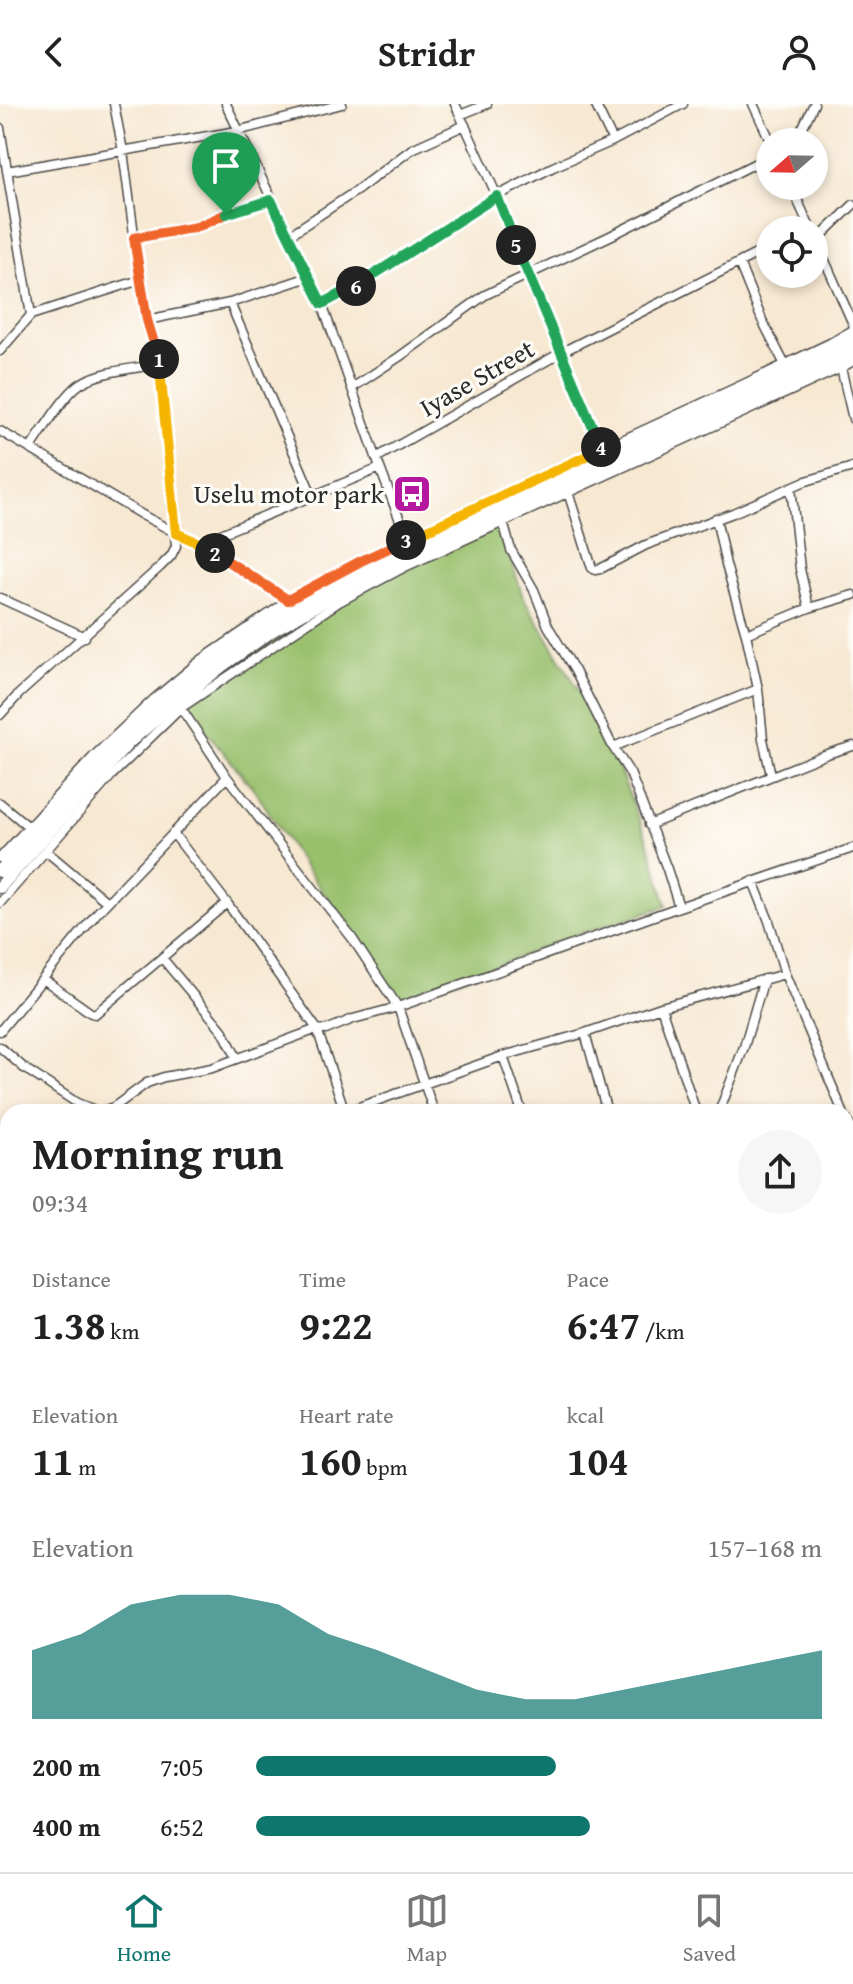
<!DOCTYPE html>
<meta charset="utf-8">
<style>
body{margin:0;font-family:"Gentium Book Plus",serif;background:#f6f6f6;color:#222;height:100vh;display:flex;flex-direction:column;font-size:30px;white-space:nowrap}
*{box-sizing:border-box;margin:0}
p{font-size:26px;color:#767676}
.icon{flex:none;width:44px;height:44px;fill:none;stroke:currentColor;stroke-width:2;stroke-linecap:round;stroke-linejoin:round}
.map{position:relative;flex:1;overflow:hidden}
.sheet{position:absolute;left:0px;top:1000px;width:854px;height:768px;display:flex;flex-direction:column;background:#fff;border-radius:24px 24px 0 0;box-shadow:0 4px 12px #0003}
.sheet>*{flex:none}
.needle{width:52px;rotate:250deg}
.tools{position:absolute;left:756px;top:24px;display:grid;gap:16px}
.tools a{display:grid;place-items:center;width:72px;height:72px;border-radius:50%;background:#fff;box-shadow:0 4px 12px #0003;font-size:40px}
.pin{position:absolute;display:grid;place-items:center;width:68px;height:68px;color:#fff;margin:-82px -34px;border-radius:50% 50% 50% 0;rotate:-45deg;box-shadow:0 0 8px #0007}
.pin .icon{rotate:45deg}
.km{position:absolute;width:40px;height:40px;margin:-20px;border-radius:50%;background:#222;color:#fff;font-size:22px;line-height:40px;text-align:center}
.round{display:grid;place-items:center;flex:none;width:84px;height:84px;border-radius:42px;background:#f6f6f6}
.headline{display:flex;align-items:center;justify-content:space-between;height:136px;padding:0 32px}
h1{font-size:44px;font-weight:700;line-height:60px}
.stats{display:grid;grid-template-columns:repeat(3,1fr);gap:12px;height:136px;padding:8px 32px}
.stats div{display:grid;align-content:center}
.stats b{font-size:40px;font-weight:700}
.stats small{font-size:22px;font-weight:400}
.stats p{font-size:22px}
.chart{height:224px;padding:16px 32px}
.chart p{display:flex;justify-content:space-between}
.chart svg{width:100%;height:144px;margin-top:8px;fill:#0f766e;opacity:.7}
ul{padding:0 32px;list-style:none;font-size:26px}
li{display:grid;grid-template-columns:128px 96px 1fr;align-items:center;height:60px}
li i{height:20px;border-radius:10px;background:#0f766e}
header{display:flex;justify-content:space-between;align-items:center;height:104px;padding:0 32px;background:#fff;font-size:36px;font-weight:700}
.tabs{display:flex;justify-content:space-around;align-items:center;height:112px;border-top:2px solid #e0e0e0;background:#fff;font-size:22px;color:#767676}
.tabs a{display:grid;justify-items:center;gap:4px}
.tabs .selected{color:#0f766e}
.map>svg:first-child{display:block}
</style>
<header><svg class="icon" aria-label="back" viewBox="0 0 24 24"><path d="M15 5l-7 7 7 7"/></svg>Stridr<svg class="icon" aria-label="person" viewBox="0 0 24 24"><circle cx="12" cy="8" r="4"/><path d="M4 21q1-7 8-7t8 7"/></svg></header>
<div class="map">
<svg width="853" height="1768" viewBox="0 0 853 1768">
<rect width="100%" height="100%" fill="#fdfcf7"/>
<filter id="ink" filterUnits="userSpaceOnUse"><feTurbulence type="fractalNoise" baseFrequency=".0125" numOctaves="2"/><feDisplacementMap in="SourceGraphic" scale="16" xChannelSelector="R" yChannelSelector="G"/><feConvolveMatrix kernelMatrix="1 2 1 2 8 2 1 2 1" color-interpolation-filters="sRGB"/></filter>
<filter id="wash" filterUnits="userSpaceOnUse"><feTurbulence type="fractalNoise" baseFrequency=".006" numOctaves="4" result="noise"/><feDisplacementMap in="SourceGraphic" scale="32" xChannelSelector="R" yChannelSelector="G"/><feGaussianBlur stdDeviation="1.8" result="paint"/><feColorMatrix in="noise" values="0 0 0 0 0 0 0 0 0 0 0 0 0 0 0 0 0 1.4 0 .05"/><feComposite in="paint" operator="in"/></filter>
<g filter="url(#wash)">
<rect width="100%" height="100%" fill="#f7e8d2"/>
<path fill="#98c06c" stroke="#62764c" stroke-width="2" d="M498,416L523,493L592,608L619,665L650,743L667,802L572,832L489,865L397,896L347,821L300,757L256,688L184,600C247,547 318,504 390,464C424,446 462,432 498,416Z"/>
</g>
<g filter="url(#ink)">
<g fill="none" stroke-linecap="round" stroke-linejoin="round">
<g stroke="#4a4744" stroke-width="11">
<path id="minor" d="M226,0L322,200L380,364L407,435
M455,0L497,92L528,171L562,248L602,345
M595,0L613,37
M753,0L771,38
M460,11L487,0
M0,24L31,211
M789,38L801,27L814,0
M7,67L237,27L342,0
M791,82L811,126
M288,132L356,87L412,45L465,21
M814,132L853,220
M134,134L197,123L226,110L271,96
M816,137L853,101
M739,159L762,216L785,261
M230,199L312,391
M322,200L364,178L412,146L497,92L553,63L613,37L683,0
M147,216L230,199L309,173
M0,247L31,211L140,176
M841,264L853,315
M352,284L399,253L485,191L610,132L770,52
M0,327L144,412L176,429L199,439L288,496
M30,345C42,328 64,291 80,280C100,267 137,264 160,260
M376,354L562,248L770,143
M791,383L800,465L809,504
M568,388L592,464L595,466L600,465L646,441L733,409L803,378L853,363
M716,414L726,461L746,530L758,585L763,635L771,671
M503,418L511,446L534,486L548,522L575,567L613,643L630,669L667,765L679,803
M199,439L380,364
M0,494L85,533
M746,530L809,504L853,491
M181,604L227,673L352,834L398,903L434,1008
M0,611L19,590L160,463L171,452L176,442L160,260L147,216L140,176L123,47L114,0
M613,643L758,585
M0,699L30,724
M649,721L827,650L853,642
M173,729L227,799L317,925L345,1008L503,952L585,929L661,903L785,870
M46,747L107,798
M0,754L95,651L154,595L201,556L304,486L444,418L744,280L830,239L853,226
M753,777L769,817L785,870L843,1008
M0,799L112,671L181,604L339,498L407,462L841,264L853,257
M162,854L223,927L237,954
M43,875L91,909L95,910L227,799
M661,903L696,1008
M0,927L97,809L227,673
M585,929L607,1008
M0,943L24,964L77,999L100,1008L114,1003L147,979L164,973L212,964L317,925L326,926L353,915L398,903L679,803L853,744
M503,952L522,1008
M719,1008L744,943L764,875
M846,1015L853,1031
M846,1045L853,1041
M0,1102L8,1110
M846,1140L853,1137
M846,1269L853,1284
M0,1330L8,1325
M0,1345L8,1352
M846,1377L853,1374
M846,1540L853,1536
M0,1582L8,1573
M846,1655L853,1650
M846,1689L853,1698
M0,1718L8,1709
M135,1760L145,1768
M280,1760L292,1768
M423,1760L434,1767
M530,1768L541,1760
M677,1768L687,1760"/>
</g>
<g stroke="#4a4744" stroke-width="15">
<path id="highway" d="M0,767C66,694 130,619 209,558C297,491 400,446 500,400C608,350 715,300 824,251L853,236
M0,783L128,639L166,606L223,561L273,526L358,477L839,255L853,247"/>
</g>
<use href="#minor" stroke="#fff" stroke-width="8"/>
<use href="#highway" stroke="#fff" stroke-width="12"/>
</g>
</g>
<g fill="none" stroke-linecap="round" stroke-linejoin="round" filter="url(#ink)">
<g stroke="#fff" stroke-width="16">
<path id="split-1" d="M159,255L147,216L134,134L197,123L226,110"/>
</g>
<g stroke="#fff" stroke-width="16">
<path id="split-2" d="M159,255L176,429L199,439L215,449"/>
</g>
<g stroke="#fff" stroke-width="16">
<path id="split-3" d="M215,449L288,496L361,457L406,436"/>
</g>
<g stroke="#fff" stroke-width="16">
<path id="split-4" d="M406,436L602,345L601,343"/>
</g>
<g stroke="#fff" stroke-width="16">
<path id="split-5" d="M516,141L601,343"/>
</g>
<g stroke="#fff" stroke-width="16">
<path id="split-6" d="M356,182L497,92L516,141"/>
</g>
<g stroke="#fff" stroke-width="16">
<path id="split-7" d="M226,110L271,96L322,200L356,182"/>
</g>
<use href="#split-1" stroke="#f0652b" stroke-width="10"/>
<use href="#split-2" stroke="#f5b400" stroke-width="10"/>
<use href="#split-3" stroke="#f0652b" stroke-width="10"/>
<use href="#split-4" stroke="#f5b400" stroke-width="10"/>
<use href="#split-5" stroke="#22a559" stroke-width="10"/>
<use href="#split-6" stroke="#22a559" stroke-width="10"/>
<use href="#split-7" stroke="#22a559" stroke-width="10"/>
</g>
<defs>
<g id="bus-square" transform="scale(2)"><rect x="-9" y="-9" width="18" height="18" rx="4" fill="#b5179e" stroke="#fdfcf7"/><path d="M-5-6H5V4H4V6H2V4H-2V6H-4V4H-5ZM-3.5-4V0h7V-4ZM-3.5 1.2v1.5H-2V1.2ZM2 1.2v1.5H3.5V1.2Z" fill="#fff"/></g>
</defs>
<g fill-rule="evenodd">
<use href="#bus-square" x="412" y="390"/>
</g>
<g text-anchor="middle" stroke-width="6" stroke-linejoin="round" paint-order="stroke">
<g font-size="26" fill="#2b2b2b" stroke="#fdfcf7">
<text transform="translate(477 274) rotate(-30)" y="9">Iyase Street</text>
</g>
<g font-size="26" fill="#2b2b2b" stroke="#fdfcf7" text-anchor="end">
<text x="384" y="399">Uselu motor park</text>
</g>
</g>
</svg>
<div class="tools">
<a><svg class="needle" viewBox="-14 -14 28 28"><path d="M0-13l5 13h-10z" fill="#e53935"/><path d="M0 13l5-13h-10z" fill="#767676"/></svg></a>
<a><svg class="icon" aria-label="locate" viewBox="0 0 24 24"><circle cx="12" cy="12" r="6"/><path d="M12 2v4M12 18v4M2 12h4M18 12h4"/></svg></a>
</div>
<div class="pin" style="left:226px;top:110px;background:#1e9e55"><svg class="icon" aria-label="arrive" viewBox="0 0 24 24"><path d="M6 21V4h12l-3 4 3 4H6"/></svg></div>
<b class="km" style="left:159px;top:255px">1</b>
<b class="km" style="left:215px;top:449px">2</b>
<b class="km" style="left:406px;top:436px">3</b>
<b class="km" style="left:601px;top:343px">4</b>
<b class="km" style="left:516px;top:141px">5</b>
<b class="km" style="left:356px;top:182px">6</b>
<section class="sheet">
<div class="headline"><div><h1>Morning run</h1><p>09:34</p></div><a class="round"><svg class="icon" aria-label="share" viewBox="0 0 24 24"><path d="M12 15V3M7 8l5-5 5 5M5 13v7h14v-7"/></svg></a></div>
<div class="stats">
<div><p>Distance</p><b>1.38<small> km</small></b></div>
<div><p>Time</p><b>9:22</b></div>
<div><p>Pace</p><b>6:47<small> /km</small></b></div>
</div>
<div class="stats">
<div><p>Elevation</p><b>11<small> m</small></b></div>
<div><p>Heart rate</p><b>160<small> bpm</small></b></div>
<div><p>kcal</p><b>104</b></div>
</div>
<div class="chart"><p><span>Elevation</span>157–168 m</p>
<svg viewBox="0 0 160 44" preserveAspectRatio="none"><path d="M0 44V23L10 18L20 9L30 6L40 6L50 9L60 18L70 23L80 29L90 35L100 38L110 38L120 35L130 32L140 29L150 26L160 23V44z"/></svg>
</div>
<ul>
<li><b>200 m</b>7:05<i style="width:53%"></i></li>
<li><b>400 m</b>6:52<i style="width:59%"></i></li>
</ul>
</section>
</div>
<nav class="tabs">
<a class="selected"><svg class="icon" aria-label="home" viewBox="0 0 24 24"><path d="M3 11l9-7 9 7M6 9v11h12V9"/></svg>Home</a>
<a><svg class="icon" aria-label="map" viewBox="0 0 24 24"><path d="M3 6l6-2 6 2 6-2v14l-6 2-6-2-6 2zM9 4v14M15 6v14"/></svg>Map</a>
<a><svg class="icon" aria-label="saved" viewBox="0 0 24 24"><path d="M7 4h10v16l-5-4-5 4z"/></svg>Saved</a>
</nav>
